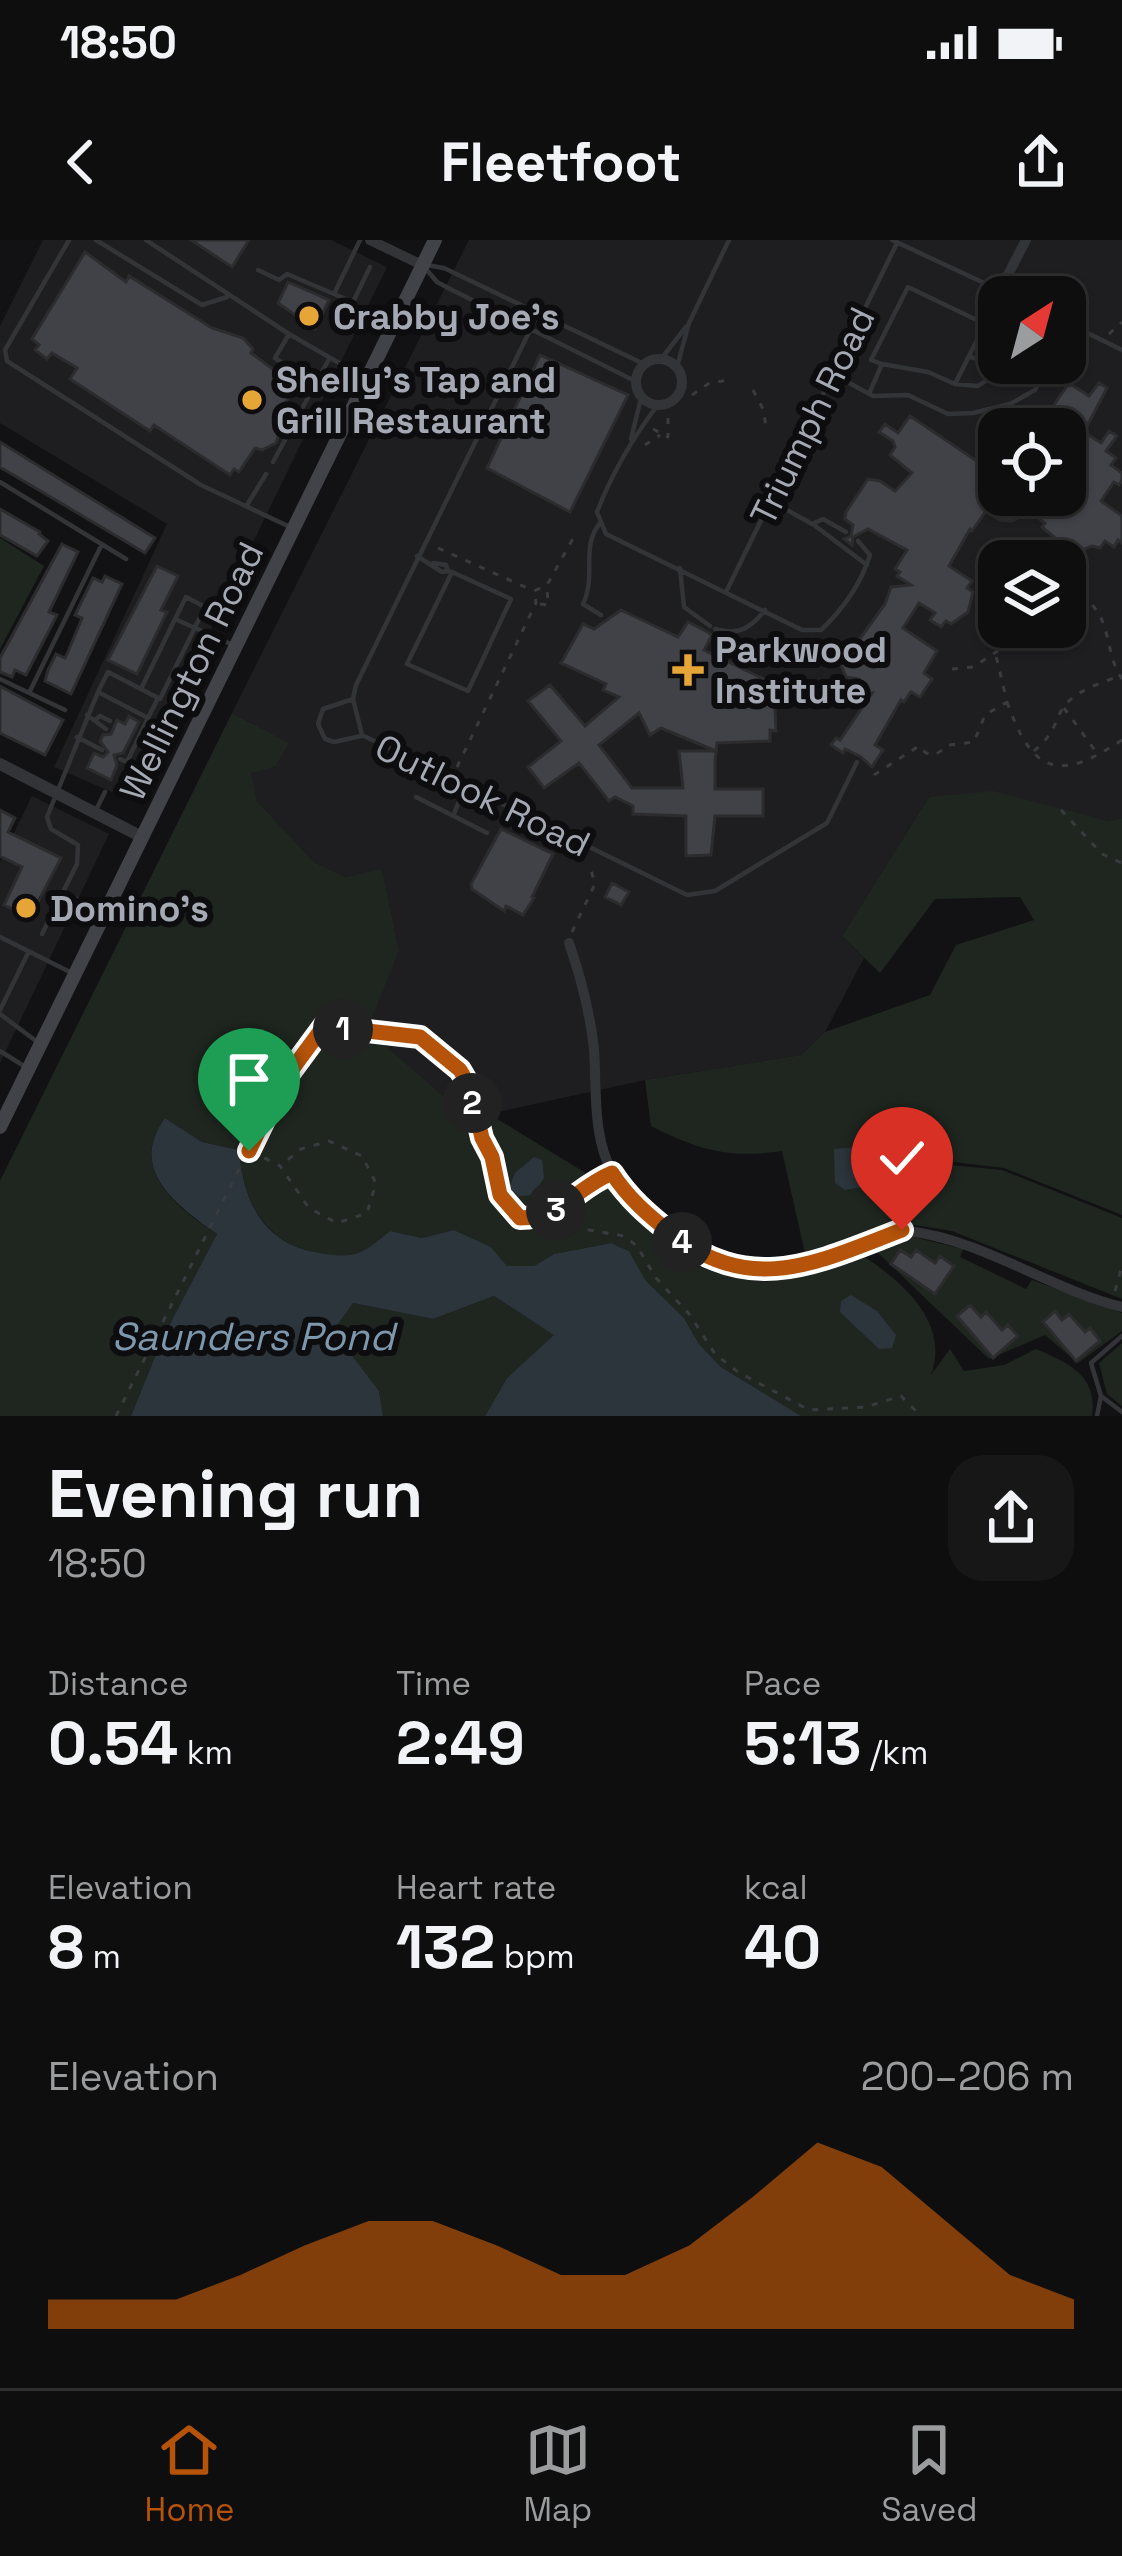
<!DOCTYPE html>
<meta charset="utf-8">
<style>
body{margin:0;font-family:"Space Grotesk",sans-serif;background:#171718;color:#f1f3f6;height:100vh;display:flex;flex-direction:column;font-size:45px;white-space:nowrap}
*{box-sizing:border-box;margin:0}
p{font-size:39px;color:#9b9c9e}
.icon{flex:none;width:66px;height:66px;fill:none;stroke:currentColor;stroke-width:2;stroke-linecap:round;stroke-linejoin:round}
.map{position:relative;height:1176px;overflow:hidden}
.panel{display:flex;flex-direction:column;background:#0e0e0f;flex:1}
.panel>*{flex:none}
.needle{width:78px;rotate:36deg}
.controls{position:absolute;left:978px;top:36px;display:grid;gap:24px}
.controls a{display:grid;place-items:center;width:108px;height:108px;border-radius:24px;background:#0e0e0f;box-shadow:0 3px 9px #0004,0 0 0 3px #2e2e2f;font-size:60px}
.pin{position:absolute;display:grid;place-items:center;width:102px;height:102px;color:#fff;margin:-123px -51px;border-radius:50% 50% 50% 0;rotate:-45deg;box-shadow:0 0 12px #0007}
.pin .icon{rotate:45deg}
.km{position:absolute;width:60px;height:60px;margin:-30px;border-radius:50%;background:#222;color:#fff;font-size:33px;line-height:60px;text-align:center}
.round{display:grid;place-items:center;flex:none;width:126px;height:126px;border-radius:36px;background:#171718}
.head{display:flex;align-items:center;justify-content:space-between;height:204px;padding:0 48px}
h1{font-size:66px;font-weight:700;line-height:90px}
.stats{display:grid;grid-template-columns:repeat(3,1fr);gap:18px;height:204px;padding:12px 48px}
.stats div{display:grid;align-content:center}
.stats b{font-size:60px;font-weight:700}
.stats small{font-size:33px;font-weight:400}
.stats p{font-size:33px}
.chart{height:336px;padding:24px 48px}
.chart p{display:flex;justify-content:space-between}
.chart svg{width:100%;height:216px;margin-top:12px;fill:#b45309;opacity:.7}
.status{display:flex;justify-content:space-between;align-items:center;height:84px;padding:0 60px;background:#0e0e0f;direction:ltr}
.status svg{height:33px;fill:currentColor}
header{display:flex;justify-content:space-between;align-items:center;height:156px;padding:0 48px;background:#0e0e0f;font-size:54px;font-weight:700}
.menu{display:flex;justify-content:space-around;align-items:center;height:168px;border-top:3px solid #2e2e2f;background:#0e0e0f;font-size:33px;color:#9b9c9e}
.menu a{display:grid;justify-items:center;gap:6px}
.menu .current{color:#b45309}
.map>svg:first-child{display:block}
</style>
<div class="status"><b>18:50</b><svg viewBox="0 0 49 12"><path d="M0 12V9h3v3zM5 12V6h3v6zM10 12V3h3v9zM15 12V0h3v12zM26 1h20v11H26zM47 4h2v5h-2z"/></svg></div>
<header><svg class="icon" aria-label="back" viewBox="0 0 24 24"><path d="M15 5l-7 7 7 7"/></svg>Fleetfoot<svg class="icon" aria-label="share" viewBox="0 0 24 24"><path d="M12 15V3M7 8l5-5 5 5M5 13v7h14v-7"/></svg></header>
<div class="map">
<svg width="1122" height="1176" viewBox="0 0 1122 1176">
<rect width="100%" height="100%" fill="#121214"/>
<path fill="#1e1e20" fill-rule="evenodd" d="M43,0H331L387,27L128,559L54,527L167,284L0,183V86Z
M469,0H1122V578L1108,581L1061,570L929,557L842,696L864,718L825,792L801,815L645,840L489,874L458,869L366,790L399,711L382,630L345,637L314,622L257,561L250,532L275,527L288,503L232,473ZM999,57H1065V123H999ZM999,189H1065V255H999ZM999,321H1065V387H999Z
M32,556L109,594L0,823V622Z"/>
<path fill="#1f261f" d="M0,298L44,326L0,409Z
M232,473L289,503L275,527L251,533L257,561L314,622L345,637L382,629L399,711L367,790L458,869L489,874L612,949L661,999L700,1027L730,1037L767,1042L863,1016C903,1042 950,1083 931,1135L950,1109L964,1131L1004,1125L1036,1109C1069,1123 1098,1136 1092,1176H801L721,1127L699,1104L684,1078L646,1041L629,1011L611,1003L554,1014L534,1026H507L491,1007L454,990L422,998L390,991C381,998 369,1009 358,1013C345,1018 323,1014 310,1011C261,999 243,957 239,910L202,902L165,878C127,928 176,968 217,994L163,1097L131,1176H0V941Z
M993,551L1108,581L1122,578V975L1004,928L928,919L897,984L806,1018L782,911C729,919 698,910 651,886L645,840L801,815L825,792L930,755L956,705L1034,680L1020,657L935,659L880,733L842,696L929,557Z
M929,923L1002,930L1122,978V1059L952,991L902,983Z
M909,996L963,1009L960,1017L1026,1049L1032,1040L1122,1073V1091L1078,1123L1045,1095L989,1119L877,1012L883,1003Z
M494,1056L555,1095L507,1138L485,1176H383L379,1151L332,1091L353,1063L433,1079Z
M1122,1103V1166L1107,1154L1099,1123Z"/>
<path fill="#2c353b" d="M165,878L202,902L239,910C243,957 260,999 310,1011C324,1014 345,1018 358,1013C369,1009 381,998 390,991L422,998L454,990L491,1007L507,1026H534L554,1014L611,1003L629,1011L646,1041L684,1078L699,1104L721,1127L801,1176H485L507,1138L554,1095L494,1056L433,1079L353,1063L333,1091L379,1151L383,1176H131L163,1097L217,994C177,966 127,930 165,878Z
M880,905L893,918L885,943L845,950L835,943L834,909Z
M534,917L542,920L544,938L532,955L519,956L509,948L515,933Z
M851,1055L877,1071L896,1095L892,1108L879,1109L840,1072L841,1061Z"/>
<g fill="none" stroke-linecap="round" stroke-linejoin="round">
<path stroke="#2c353b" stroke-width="3" d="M494,954L509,948"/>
</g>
<path fill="#414247" stroke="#2c2c2f" stroke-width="3" fill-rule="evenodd" d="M191,0H249L232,27Z
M85,12L126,42L129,36L212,88L243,98L253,109L251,113L278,133L274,145L290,156L277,175L281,176L277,184L279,194L276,203L262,210L255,208L239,232L234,229L230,235L154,185L150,191L70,139L77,128L52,113L47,119L35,110L39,105L32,99Z
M288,42L329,60L315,89L278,63Z
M540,115L628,155L570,272L487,228Z
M1099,143L1107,148L1084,192L1101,203L1109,191L1117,196L1106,211L1116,218L1111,225L1122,233V240L1119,245L1114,242L1101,261L1122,276V303L1118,300L1114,307L1105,301L1100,308L1092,306L1079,311L1065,302L1051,321H1037L1054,297L1042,287L1045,283L1030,272L1012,281L1000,280L986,271L972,291L970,289L949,326L972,341L967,348L973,352L968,372L951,384L946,381L941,387L930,380L935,373L919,363L903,388L937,411L924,433L932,439L920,457L911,452L904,462L901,460L875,505L883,510L872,527L861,517L845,509L843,513L831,505L836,498L840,500L872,453L860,454L859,439L846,437L841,425L885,364L891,347L911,345L897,336L900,332L895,329L907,310L868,289L853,297L852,305L844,299L851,296L853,285L845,279L846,272L868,239L880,241L895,251L912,233L890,215L895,207L893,201L879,192L885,184L898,193L910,176L990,230L988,215L994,214L988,176L1000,173L1003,189H999V255H1065V189H1038L1041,185L1035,180L1043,168L1049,172L1067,146L1072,145L1089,156Z
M0,202L155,298L145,313L0,227Z
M0,269L40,292L39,294L48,301L37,316L0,295Z
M62,304L78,312L49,372L57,375L26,435L15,430L12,437L0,432V418Z
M157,326L178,336L161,370L167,372L137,434L108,420Z
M105,336L122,344L71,454L45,441L48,430L56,414L65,418L68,412L82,378L75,375L93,338L102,342Z
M621,370L678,397L688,382L704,390L712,395L704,410L774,444L776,491L770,490V501L717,503L715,521V549H763V576H715L711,615L686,616V576L633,574V566L615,557L609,561L579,523L544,548L528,527L561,501L528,461L550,445L585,486L619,457L603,450L606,444L561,423L583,384L594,389ZM639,473L650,495L661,488L716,511H679L683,548H632L599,505Z
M0,446L63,480L45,515L0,493Z
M129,476L139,482L123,513L114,515L117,525L111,540L87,528L94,513L103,517L108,512L100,501L103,495L111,494L117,480L125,484Z
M0,570L15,578L8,592L61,618L30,677L4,665L22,627L0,616Z
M501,589L553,614L532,657L534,658L523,675L506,666L504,671L472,649L471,644Z
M612,643L629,652L621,665L605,657Z
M900,1010L911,1017L916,1010L935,1023L940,1016L954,1026L935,1054L891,1024Z
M970,1065L981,1077L986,1072L1002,1090L1008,1085L1018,1096L993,1118L957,1076Z
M1055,1071L1062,1080L1069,1074L1085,1092L1090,1088L1100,1101L1076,1121L1043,1082Z"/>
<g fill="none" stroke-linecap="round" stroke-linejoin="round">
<path stroke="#393b3f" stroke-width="3" stroke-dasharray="6 9" stroke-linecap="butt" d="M1109,94L1122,82
M753,150L764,171L766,189
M692,155L708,144L732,139
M653,189L668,197V178
M645,205L660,195
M438,308L534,351
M1019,321L1021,307
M1065,360L1084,358C1113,378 1104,413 1122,439
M540,364L548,365L547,347
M952,429L973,427L1035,387
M1007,462C1033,535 1059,542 1122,500
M1064,468L1097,513
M1034,511C1053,494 1051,492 1061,471C1071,452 1100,443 1120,436
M457,527L536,363L534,351L547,345L576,293
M874,535L919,506L926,513L935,515L949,505L974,502L985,475L1007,462L992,399
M1061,570L1102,614L1122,623
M572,692L595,644L589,623
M251,911L280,926L309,968L337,983L367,973L376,943L362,916L329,901L301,909L280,926
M553,973L580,950L604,937
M1115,1051L1122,1026
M116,1176L282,843L324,786L420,797L460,830L492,917L500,955L520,978L552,974L578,988L624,996L637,1006L656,1038L690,1075L715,1114L738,1132L809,1170L866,1167L901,1156L921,1176"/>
<path stroke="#333438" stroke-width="4.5" d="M69,0L5,110L7,121L201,245L290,287
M96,0L202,65L227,57
M146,0L289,94L346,127L360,141
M892,0L1014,57
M426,25L444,28L644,124
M426,29L437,42L452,50L635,141
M258,30L279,40L287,34L334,54L360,0
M334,54L353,62L340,90
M353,62L370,27
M537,76L356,445L353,459L362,495L687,655L715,651L827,583L857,522
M1065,82L1122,110
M289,94L275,118L316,145
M970,117L1005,126
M661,119L686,87
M882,124L871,120L908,47L985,84L955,144
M677,127L689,83L729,0
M833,134L873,156L908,155L948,174L973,173L1010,164L1035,150L1049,123
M869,154L882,124L928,132L955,144L978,146L1006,127L1041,139
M657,166C632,199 612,233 597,272L606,294L802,390H821C843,369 861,344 870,315L858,301
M631,199L641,158
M273,222L329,119
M0,242L126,319
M771,261L812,284L823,279L846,292
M247,265L266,234
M600,283C580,307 597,335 583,364L601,375
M814,285L867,325
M417,316L442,332L448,331L446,325L433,323
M680,328L684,367L710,386
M448,331L452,332L511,359L468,451L407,424L452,332
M727,350L897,3
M175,379L141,449L160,459L205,367L186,357L175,379L233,405
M715,389C739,396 751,388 765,370
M0,439L65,470
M141,449L108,432L98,452L148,478L158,458
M98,452L47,577L51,589L78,605L77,624L63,652L100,671
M29,453L102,304
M353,459L323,469L318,484L325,499L334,502L361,496
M87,475L106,489
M96,479L100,476L110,481
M77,497L102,510
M120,519L127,522L147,480
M416,557L487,593
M95,572L105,552
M454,574L465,546
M42,694L63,652
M0,697L70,732
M0,770L28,713
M0,774L36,801
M0,811L24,826
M1122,1096L1091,1123L1101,1156L1122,1172
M1097,1176L1101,1156"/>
<path stroke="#333438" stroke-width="10" d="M370,0L422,25
M1000,50L1026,0
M636 142a23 23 0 1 1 46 0a23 23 0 1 1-46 0Z
M569,703C581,738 590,772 594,809C597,851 592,896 613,934C624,955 645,973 663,987C707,1021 749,1039 805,1025C833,1018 883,988 908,991C984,1000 1049,1049 1122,1067"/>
<path stroke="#333438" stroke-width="12" d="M0,524L142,597"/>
<path stroke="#414348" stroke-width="14" d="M0,887L435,0"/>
</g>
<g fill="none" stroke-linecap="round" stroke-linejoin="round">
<g stroke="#fff" stroke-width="24">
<path id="route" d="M249,911L282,843L324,786L420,797L460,830L470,847L482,898L492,917L500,955L520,978C561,978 574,949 612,933C628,958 649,976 672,994C752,1057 818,1022 902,990"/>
</g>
<use href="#route" stroke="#b45309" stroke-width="15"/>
</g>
<g fill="#e6a637" stroke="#0d0d0f" stroke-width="4.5">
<circle cx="309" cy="76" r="12"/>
<circle cx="252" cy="160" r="12"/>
<path d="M682 412h12v12h12v12h-12v12h-12v-12h-12v-12h12z"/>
<circle cx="26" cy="668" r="12"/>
</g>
<g text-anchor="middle" stroke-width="12" stroke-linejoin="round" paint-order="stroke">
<g font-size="36" font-weight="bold" fill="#a4a9b3" stroke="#0d0d0f" text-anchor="start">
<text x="333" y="89">Crabby Joe's</text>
<text x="276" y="152">Shelly's Tap and<tspan x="276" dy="41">Grill Restaurant</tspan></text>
<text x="715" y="422">Parkwood<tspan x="715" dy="41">Institute</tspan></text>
<text x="50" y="681">Domino's</text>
</g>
<g font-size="36" fill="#a4a9b3" stroke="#0d0d0f">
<text transform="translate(812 176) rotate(-64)" y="13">Triumph Road</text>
<text transform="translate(191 431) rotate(-64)" y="13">Wellington Road</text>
<text transform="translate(483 555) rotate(26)" y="13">Outlook Road</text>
</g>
<g font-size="39" font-style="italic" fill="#7d98ad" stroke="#0d0d0f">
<text x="253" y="1110">Saunders Pond</text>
</g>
</g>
</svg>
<div class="controls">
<a><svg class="needle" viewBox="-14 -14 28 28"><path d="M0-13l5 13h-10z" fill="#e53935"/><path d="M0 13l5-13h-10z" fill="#9b9c9e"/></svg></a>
<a><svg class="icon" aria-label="locate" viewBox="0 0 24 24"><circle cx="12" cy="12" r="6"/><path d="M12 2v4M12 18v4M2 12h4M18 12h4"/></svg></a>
<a><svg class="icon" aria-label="layers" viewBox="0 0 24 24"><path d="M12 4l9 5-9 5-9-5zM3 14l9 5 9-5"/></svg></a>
</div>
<div class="pin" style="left:249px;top:911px;background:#1e9e55"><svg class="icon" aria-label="arrive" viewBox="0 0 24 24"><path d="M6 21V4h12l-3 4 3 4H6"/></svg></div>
<div class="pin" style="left:902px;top:990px;background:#d93025"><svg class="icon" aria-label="check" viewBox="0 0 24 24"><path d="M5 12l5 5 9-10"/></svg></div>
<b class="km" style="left:343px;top:789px">1</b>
<b class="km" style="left:472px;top:863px">2</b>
<b class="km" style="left:556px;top:970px">3</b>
<b class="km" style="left:682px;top:1002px">4</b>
</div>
<section class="panel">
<div class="head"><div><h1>Evening run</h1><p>18:50</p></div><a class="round"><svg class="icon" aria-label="share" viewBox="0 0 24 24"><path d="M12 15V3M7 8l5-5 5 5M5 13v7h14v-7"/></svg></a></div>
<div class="stats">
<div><p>Distance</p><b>0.54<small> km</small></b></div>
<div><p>Time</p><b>2:49</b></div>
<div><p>Pace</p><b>5:13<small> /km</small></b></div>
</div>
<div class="stats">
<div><p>Elevation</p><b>8<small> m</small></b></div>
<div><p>Heart rate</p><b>132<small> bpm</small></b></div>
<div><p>kcal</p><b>40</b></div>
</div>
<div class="chart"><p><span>Elevation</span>200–206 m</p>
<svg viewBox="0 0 160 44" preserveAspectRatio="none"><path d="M0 44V38L10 38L20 38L30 33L40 27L50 22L60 22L70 27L80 33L90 33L100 27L110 17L120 6L130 11L140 22L150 33L160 38V44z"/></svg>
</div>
</section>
<nav class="menu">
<a class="current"><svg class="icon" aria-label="home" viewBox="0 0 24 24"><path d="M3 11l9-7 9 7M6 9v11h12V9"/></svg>Home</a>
<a><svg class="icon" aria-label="map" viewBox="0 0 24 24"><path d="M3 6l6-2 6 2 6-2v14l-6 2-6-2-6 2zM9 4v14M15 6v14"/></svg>Map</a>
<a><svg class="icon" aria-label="saved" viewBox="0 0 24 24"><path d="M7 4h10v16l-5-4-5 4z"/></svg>Saved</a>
</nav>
